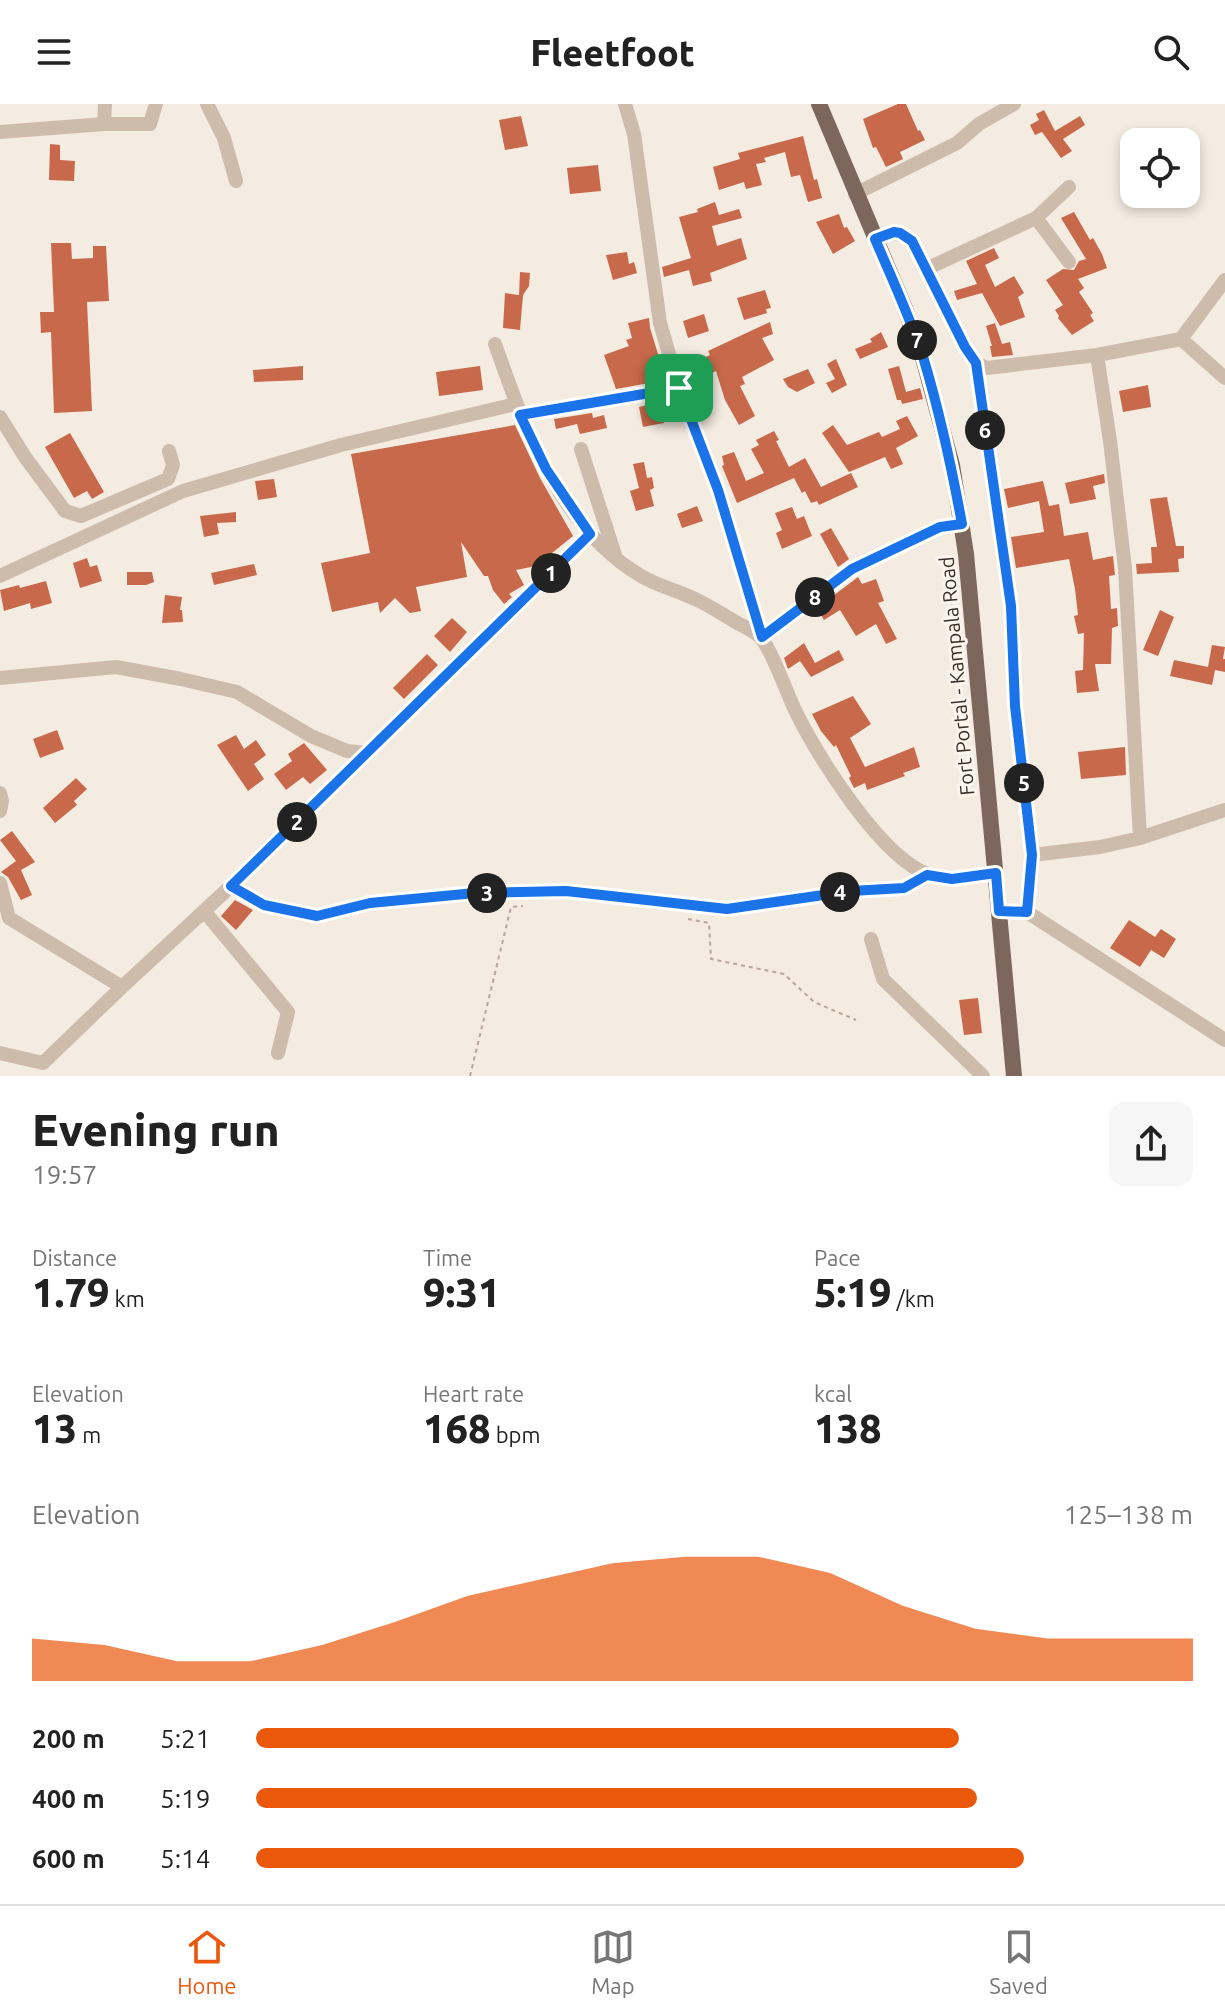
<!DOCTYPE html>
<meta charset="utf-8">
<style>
body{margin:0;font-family:Ubuntu,sans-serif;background:#f6f6f6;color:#222;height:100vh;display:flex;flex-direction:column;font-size:30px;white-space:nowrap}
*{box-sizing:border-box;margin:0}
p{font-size:26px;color:#767676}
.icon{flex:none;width:44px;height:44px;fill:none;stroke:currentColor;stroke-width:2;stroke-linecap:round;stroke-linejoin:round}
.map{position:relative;height:972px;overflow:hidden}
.side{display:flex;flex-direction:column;background:#fff;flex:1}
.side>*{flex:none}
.fabs{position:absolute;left:1120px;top:24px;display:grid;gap:16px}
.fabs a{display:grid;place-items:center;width:80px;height:80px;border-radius:16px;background:#fff;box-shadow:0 4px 12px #0003;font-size:40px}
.pin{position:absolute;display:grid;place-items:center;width:68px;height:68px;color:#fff;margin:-34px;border-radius:16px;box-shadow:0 4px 12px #0006}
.km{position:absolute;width:40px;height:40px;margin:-20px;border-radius:50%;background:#222;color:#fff;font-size:22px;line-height:40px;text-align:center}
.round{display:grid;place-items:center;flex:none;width:84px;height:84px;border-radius:16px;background:#f6f6f6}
.overview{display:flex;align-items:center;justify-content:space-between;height:136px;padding:0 32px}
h1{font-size:44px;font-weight:800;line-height:60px}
.stats{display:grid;grid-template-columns:repeat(3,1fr);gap:12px;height:136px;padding:8px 32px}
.stats div{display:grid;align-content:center}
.stats b{font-size:40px;font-weight:800}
.stats small{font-size:22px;font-weight:400}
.stats p{font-size:22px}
.chart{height:224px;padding:16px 32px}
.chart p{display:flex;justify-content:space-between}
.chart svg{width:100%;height:144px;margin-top:8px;fill:#ea580c;opacity:.7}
ul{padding:0 32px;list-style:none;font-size:26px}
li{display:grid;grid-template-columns:128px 96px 1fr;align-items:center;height:60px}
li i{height:20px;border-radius:10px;background:#ea580c}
header{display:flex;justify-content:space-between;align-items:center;height:104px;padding:0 32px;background:#fff;font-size:36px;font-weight:800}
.tabs{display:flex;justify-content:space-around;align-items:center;height:112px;border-top:2px solid #e0e0e0;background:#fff;font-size:22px;color:#767676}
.tabs a{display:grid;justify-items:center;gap:4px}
.tabs .on{color:#ea580c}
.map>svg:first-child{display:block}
</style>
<header><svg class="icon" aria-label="menu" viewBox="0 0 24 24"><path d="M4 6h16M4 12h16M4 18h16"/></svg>Fleetfoot<svg class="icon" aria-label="search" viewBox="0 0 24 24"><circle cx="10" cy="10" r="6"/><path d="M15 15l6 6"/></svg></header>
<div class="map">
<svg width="1225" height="972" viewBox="0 0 1225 972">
<rect width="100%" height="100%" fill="#f4ebe1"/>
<path fill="#c8694b" d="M898,0H906L918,27L920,26L925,36L900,48L903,55L886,63L876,43L873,44L863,15Z
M1044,6L1055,27L1080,12L1085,21L1063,35L1072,47L1061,54L1042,28L1035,31L1030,21L1039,16L1036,10Z
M521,12L528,42L505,46L499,16Z
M803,32L814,76L817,75L822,94L808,98L800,71L791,73L785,48L764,54L766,58L756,60L762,81L746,85L744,78L719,86L713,63L740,55L738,49Z
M50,40L60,41V56L75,57L74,77L49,76Z
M598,61L601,87L570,90L567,64Z
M715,98L719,111L739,105L742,114L712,122L717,142L741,134L747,155L710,169L712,177L693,182L689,166L664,173L662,163L691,154L679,113L698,108L697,105Z
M1074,108L1090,136L1093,134L1102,150L1107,164L1078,175L1084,184L1079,188L1093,209L1090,211L1094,217L1072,231L1058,214L1059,212L1055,206L1063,201L1046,176L1063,165L1074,166L1079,157L1086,155L1061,114Z
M839,110L844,124L847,123L855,137L833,150L816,118Z
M51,139H71L72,155L93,154V142H106L109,197L87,198L92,307L54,309L51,228L41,229L40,208H54Z
M994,144L999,154L985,161L995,183L1014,172L1024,189L1018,193L1025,213L1000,222L982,189L957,196L954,187L977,180L966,157Z
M627,148L629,160L634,158L637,169L613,176L606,151Z
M520,168L530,169L529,182L523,191L520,226L503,224L505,189L519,191Z
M765,186L771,204L766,205L767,209L744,216L737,194Z
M704,210L709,227L688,234L683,217Z
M649,214L650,224L666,276L616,285L604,251L629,242L626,236L632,234L628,219Z
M770,218L773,230L762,234L774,256L742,273L745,280L740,282L755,312L739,321L725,296L716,267L690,279L683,263L710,251L708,247Z
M995,219L1002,240L1010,238L1013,251L992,253L990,242H992L986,222Z
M881,228L888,243L860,255L855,245L872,238L870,235Z
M836,255L847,281L832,289L826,279L835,275L827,260Z
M303,262V276L254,278L253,266Z
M480,262L483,286L439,292L436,268Z
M899,262L906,288L920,284L923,295L902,300L901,296H897L888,265Z
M808,265L815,279L797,288L788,283L783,275Z
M1148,281L1151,303L1123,308L1119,287Z
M668,296L670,310L662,311L664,319L643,323L639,303Z
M592,309L593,314L604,311L607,324L580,330L577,320L556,325L554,315Z
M907,312L918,332L896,344L903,360L891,365L885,353L849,368L822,329L833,321L847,341L879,328L882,333L900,325L896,317Z
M515,321L540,374L573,432L536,462L516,466L524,481L509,490L512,493L504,500L493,486L488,472H484L461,438L467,473L416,483L421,507L410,509L395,494L380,509L378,498L332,508L321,459L370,449L351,350Z
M774,327L779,336L776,337L789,363L805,354L821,383L851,369L858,383L819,401L817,397L811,399L805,387L802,389L794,374L737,399L722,362L724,361L722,352L734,348L746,377L764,369L751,345L759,341L756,336Z
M70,329L104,388L92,395L87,387L74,394L45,343Z
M644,358L647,374L652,373L654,384L650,386L654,402L636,407L630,387L639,384L633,360Z
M1104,370L1105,379L1093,382L1096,395L1070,400L1065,379Z
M274,375L277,393L258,396L255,377Z
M1043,377L1049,402L1059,400L1064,432L1088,428L1093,456L1113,452L1115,471L1109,472L1111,505L1117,504L1118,522L1112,524L1111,560H1095L1099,587L1077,589L1075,567L1083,566L1084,529L1078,530L1074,512L1078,511L1075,485L1069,455L1016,464L1011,433L1044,428L1039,397L1008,404L1004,385Z
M1167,393L1176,442H1184V454L1178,455L1179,468L1137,470L1136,460L1152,459L1151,443H1157L1150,395Z
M697,402L703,417L682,424L677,410Z
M792,403L797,415L804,412L812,432L782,445L776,429L782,426L775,409Z
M236,408V418L217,419L219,430L204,433L200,412Z
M831,424L849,455L838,463L820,430Z
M87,454L90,463L97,461L102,477L80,484L73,459Z
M254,460L257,471L214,481L211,469Z
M127,468H152L154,478L146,481H127Z
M858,473L862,480L876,475L884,497L878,499L897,535L886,540L876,520L856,532L840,506L824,516L817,504Z
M46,477L52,499L31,505L30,499L4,507L0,486L19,481L20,484Z
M165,491L182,493L180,506H182L183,518L162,519Z
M1160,506L1174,513L1158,552L1143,546Z
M452,514L467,528L450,548L434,532Z
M804,539L815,559L839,546L844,556L811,573L800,557L788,565L784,554Z
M1212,541L1225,543L1223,555H1225V568L1215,566L1212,581L1170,572L1174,556L1208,563Z
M427,550L438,561L404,595L393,584Z
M853,592L871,620L850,634L865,663L914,643L920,663L903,669L905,672L867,686L865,679L854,684L849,674L851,672L836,641L834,643L821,627L812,610Z
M57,626L64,645L40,654L33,635Z
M236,631L244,645L256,636L266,651L254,660L264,675L248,687L217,641Z
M304,639L327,666L310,680L303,673L286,686L274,670L292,657L288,650Z
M1125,643L1126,671L1081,675L1078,648Z
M76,674L87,685L74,697L77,701L55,719L43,704Z
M12,727L35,758L21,766L32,791L21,796L8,773L1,768L16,757L0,736Z
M235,796L253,806L236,826L221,812Z
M1129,816L1155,833L1161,825L1176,835L1164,854L1151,846L1140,863L1110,844Z
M978,894L982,929L964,931L959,896Z"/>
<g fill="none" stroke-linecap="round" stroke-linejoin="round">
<path stroke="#b9a596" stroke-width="2" stroke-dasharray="4 4" stroke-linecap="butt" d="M688,815L709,819L711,855L784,870L814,898L856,916
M470,972L511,803L523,802"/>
<path stroke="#cdbbac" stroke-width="14" d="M207,0L224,34L236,77
M625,0L634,30L660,219L677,278L718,386L762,533L852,465L940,423L962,420
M104,20H150L156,0
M0,28L104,20L105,0
M855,90L957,39L979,20L1014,0
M1036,114L1069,158
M875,135C891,129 898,127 912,137L965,243L976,259L987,264L1097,251L1181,235L1225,176
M926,165L1036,114L1069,83
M1181,235L1225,274
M495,240C525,325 559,423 641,472C658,482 679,487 697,496C710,502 722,510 734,517C742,522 753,526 760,533C770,542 787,589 794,604C815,649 882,756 930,771C952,778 973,772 996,769
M1097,251L1110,337L1125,464L1140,734
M976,259L1011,502L1015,602L1032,751
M520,311L679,284
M0,313L25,353L65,407L81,412L168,375L173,361L169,347
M581,345L615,451
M0,472L183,387L341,341L516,300
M0,574L116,563L181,575L237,588L311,632L347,647L366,649
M0,689L2,697L0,707
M0,779L9,814L122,883
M231,782L264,801L317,812L370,799L475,789L566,787L727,805L851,787L904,784L927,771
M999,807L1027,808L1225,936
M205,808L288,908L278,949
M1027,808L1032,751L1100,743L1140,734L1225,706
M871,835L883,875L983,972
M0,949L43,959L122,883L231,782L590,430"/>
<path stroke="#7d675c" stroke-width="16" d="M819,0L904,202L923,254L952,361L966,450L1014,972"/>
</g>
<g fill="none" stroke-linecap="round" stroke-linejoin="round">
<g stroke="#fff" stroke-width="16">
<path id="route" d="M894,128L900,129L912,137L965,243L976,259L1011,502L1015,602L1032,751L1027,808L999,807L996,769L952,775L927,771L904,784L851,787L727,805L566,787L475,789L370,799L317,812L264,801L231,782L590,430L546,365L520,311L679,284L718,386L762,533L852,465L940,423L962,420C952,365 940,310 924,256C911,215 892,175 875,135Z"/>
</g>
<use href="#route" stroke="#1a73e8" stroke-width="10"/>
</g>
<g text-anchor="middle" stroke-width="6" stroke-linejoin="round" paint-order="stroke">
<g font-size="20" fill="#3b302b" stroke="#fbf5ee">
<text transform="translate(957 572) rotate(-95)" y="7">Fort Portal - Kampala Road</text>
</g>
</g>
</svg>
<div class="fabs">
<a><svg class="icon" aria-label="locate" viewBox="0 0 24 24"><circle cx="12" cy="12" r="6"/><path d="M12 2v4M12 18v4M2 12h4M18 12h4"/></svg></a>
</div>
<div class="pin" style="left:679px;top:284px;background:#1e9e55"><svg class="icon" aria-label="arrive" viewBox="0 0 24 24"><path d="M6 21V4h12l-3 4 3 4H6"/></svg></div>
<b class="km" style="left:551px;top:469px">1</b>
<b class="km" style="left:297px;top:718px">2</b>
<b class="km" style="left:487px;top:789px">3</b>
<b class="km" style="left:840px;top:788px">4</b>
<b class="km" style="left:1024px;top:679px">5</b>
<b class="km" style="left:985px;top:326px">6</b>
<b class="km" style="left:917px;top:236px">7</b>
<b class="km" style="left:815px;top:493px">8</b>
</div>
<section class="side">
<div class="overview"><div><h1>Evening run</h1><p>19:57</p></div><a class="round"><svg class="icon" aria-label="share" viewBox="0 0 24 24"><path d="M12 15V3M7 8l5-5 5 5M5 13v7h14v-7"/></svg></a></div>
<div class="stats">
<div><p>Distance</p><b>1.79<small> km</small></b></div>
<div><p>Time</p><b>9:31</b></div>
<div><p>Pace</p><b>5:19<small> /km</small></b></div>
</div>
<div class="stats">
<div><p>Elevation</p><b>13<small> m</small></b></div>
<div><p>Heart rate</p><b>168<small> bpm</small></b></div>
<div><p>kcal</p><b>138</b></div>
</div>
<div class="chart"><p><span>Elevation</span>125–138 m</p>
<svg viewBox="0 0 160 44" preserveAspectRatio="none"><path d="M0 44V31L10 33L20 38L30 38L40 33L50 26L60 18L70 13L80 8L90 6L100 6L110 11L120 21L130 28L140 31L150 31L160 31V44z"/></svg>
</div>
<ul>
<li><b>200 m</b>5:21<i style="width:75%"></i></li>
<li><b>400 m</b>5:19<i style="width:77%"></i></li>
<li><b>600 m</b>5:14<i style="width:82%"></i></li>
</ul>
</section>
<nav class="tabs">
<a class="on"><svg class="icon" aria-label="home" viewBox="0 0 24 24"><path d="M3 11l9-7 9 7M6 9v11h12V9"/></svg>Home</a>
<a><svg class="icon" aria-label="map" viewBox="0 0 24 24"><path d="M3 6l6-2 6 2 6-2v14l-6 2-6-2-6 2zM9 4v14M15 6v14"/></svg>Map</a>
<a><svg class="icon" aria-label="saved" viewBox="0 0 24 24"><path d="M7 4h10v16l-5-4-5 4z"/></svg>Saved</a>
</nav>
